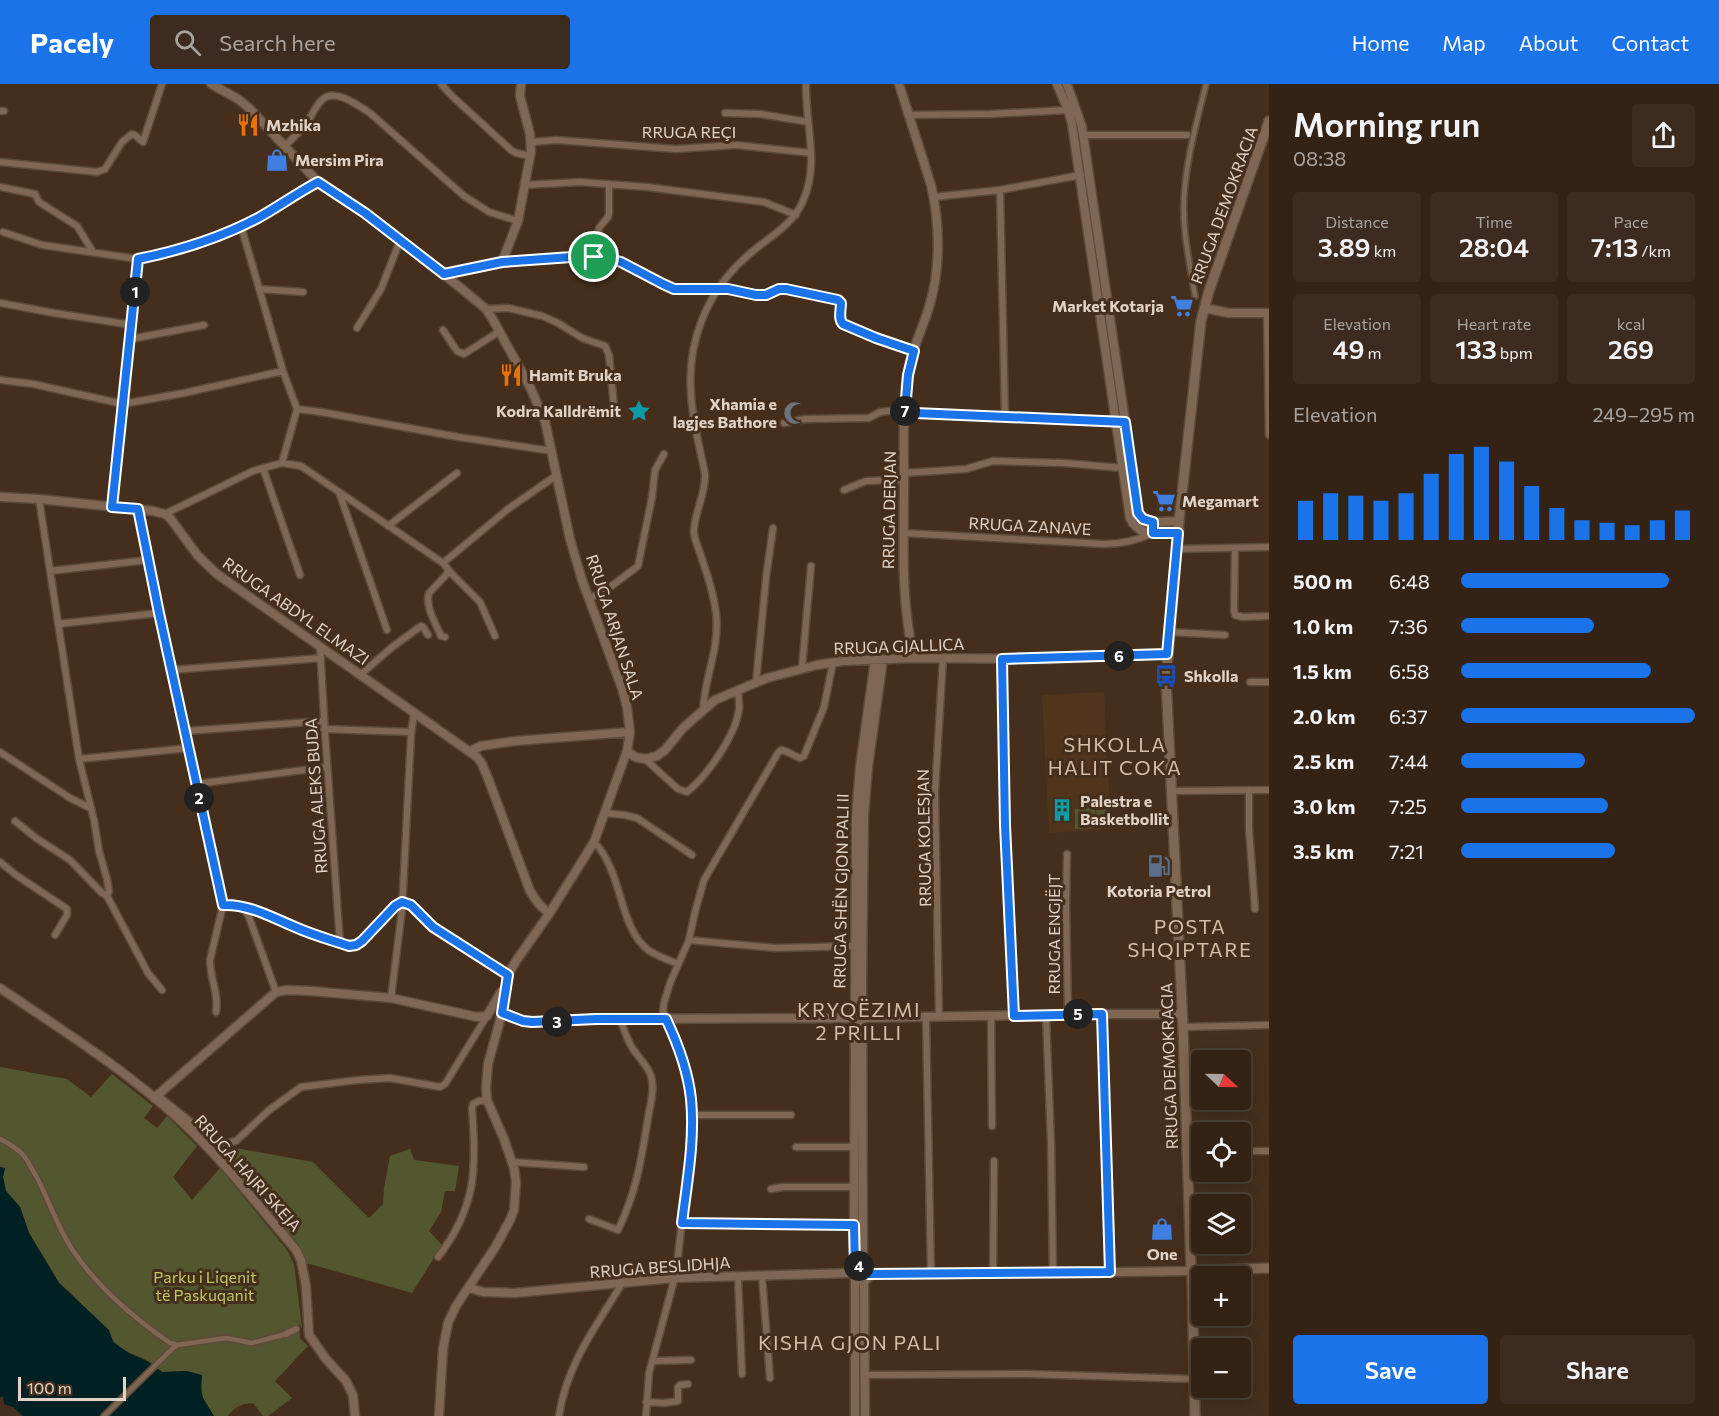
<!DOCTYPE html>
<meta charset="utf-8">
<style>
body{margin:0;font-family:Commissioner,sans-serif;background:#3c2b1e;color:#f1f3f6;height:100vh;display:flex;flex-direction:column;font-size:22px;white-space:nowrap}
*{box-sizing:border-box;margin:0}
p{font-size:20px;color:#a9a4a0}
.icon{flex:none;width:33px;height:33px;fill:none;stroke:currentColor;stroke-width:2;stroke-linecap:round;stroke-linejoin:round}
.map{position:relative;flex:1;overflow:hidden}
.drawer{display:flex;flex-direction:column;background:#342315;width:450px}
.drawer>*{flex:none}
.needle{width:39px;rotate:112deg}
.tools{position:absolute;left:1191px;top:966px;display:grid;gap:12px}
.tools a{display:grid;place-items:center;width:60px;height:60px;border-radius:6px;background:#342315;box-shadow:0 3px 15px #0003,0 0 0 2px #4e4034;font-size:30px}
.scale{position:absolute;left:18px;bottom:15px;width:108px;box-sizing:border-box;padding-left:6px;border:3px solid #e0d2c6;border-top:0;font-size:16px;line-height:21px;white-space:nowrap;color:#e0d2c6;-webkit-text-stroke:4px #452f1c;paint-order:stroke}
.pin{position:absolute;display:grid;place-items:center;width:51px;height:51px;color:#fff;margin:-26px;border:3px solid #fff;border-radius:50%;box-shadow:0 2px 6px #0007}
.km{position:absolute;width:30px;height:30px;margin:-15px;border-radius:50%;background:#222;color:#fff;font-size:16px;line-height:30px;text-align:center}
.round{display:grid;place-items:center;flex:none;width:63px;height:63px;border-radius:6px;background:#3c2b1e}
.head{display:flex;align-items:center;justify-content:space-between;height:102px;padding:0 24px}
h1{font-size:33px;font-weight:600;line-height:45px}
.stats{display:grid;grid-template-columns:repeat(3,1fr);gap:9px;height:102px;padding:6px 24px}
.stats div{display:grid;align-content:center;border-radius:6px;background:#3c2b1e;text-align:center}
.stats b{font-size:26px;font-weight:600}
.stats small{font-size:16px;font-weight:400}
.stats p{font-size:16px}
.chart{height:168px;padding:12px 24px}
.chart p{display:flex;justify-content:space-between}
.chart svg{width:100%;height:108px;margin-top:6px;stroke:#1a73e8;stroke-width:6}
.cta{display:flex;gap:12px;margin-top:auto;padding:12px 24px}
.cta a{flex:1;height:69px;border-radius:6px;background:#1a73e8;color:#fff;font-size:24px;font-weight:600;line-height:69px;text-align:center}
.cta a+a{background:#3c2b1e;color:#f1f3f6}
ul{padding:0 24px;list-style:none;font-size:20px}
li{display:grid;grid-template-columns:96px 72px 1fr;align-items:center;height:45px}
li i{height:15px;border-radius:8px;background:#1a73e8}
header{display:flex;align-items:center;gap:36px;box-sizing:border-box;height:84px;padding:0 30px;background:#1a73e8;color:#fff}
header strong{font-size:28px}
nav{display:flex;gap:33px;margin-inline-start:auto;font-size:21px}
.search{width:420px;height:54px;background:#3c2b1e;display:flex;align-items:center;gap:15px;box-sizing:border-box;padding:0 21px;border-radius:6px;color:#a9a4a0;font-size:22px}
main{display:flex;flex:1;min-height:0}
.map>svg:first-child{display:block}
</style>
<header>
<strong>Pacely</strong>
<div class="search"><svg class="icon" aria-label="search" viewBox="0 0 24 24"><circle cx="10" cy="10" r="6"/><path d="M15 15l6 6"/></svg>Search here</div>
<nav><a>Home</a><a>Map</a><a>About</a><a>Contact</a></nav>
</header>
<main>
<div class="map">
<svg width="1269" height="1332" viewBox="0 0 1269 1332">
<rect width="100%" height="100%" fill="#452f1c"/>
<path fill="#50351c" d="M1104,608L1111,745L1049,749L1042,611Z"/>
<path fill="#535730" d="M1087,97L1121,329L1117,330L1083,98Z
M1096,721H1108L1109,744H1097Z
M1095,724L1096,744L1075,745V725Z
M0,983L67,995L91,1013L112,990L153,1022L144,1034L157,1044L167,1032L197,1062L173,1093L192,1116L220,1084L287,1166L294,1180L302,1244L299,1240L300,1254L308,1262L275,1297L292,1314L268,1332H263L253,1319C242,1319 234,1323 228,1332H214L202,1314L201,1308L187,1287L162,1288C157,1284 152,1279 146,1276C134,1270 116,1266 111,1252L73,1211L59,1199L51,1185L29,1149L20,1123L6,1107L3,1093L5,1084L0,1083Z
M236,1064L313,1078L369,1134L383,1120L384,1104L390,1072L410,1065L414,1076L459,1082L455,1107H445L441,1128L429,1147L442,1161L412,1209L310,1180H305L226,1077Z"/>
<path fill="#002123" d="M0,1083L5,1084L3,1093L6,1107L20,1123L29,1149L59,1199L109,1246L113,1258L129,1269L147,1277L162,1288L187,1287L202,1291C200,1316 203,1312 214,1332H23L13,1323L4,1320L3,1313H0Z"/>
<g fill="none" stroke-linecap="round" stroke-linejoin="round">
<g stroke="#5d4b3a" stroke-width="8">
<path id="pedestrian" d="M1195,212C1190,180 1182,147 1184,114C1186,76 1197,37 1206,0
M0,1055C8,1059 17,1064 23,1071C28,1076 31,1084 35,1090C49,1115 57,1144 74,1168C99,1205 134,1234 170,1259L177,1261
M104,1332L171,1266L177,1261L226,1254L252,1259L286,1250"/>
</g>
<g stroke="#5d4b3a" stroke-width="9">
<path id="minor" d="M441,0L453,13L511,66L516,69L530,72
M0,27H4
M725,29L760,30L808,38
M908,31L991,30L1068,26
M1083,51H1187
M532,58L556,56L676,65L736,61L811,69
M284,63C292,55 300,47 307,39C312,31 316,21 323,15C335,4 359,22 370,29L464,112L489,128L518,137
M0,78L97,88L105,85L122,58L132,50L136,52L143,58L162,0
M525,101L580,98L647,103L764,118L796,131
M0,103L35,110L39,118L77,142L93,168
M1000,106L1005,333
M934,113L1000,106L1081,91
M241,142L283,287L297,325L282,379
M3,148L42,161L138,175L183,165L241,142L271,126L318,98
M594,173L599,144L608,133L609,130V100
M502,178L586,173L606,174L621,178L674,205H728L756,211H766L779,205H786L838,216L841,219C841,226 838,235 843,240L876,254L914,267
M259,205L303,208
M0,219L54,229L132,241
M486,225L508,224L542,232L558,239L582,254L605,262L609,271L614,322
M1267,229L1269,351
M357,244L381,205L400,157
M443,246L457,267L464,270L500,247
M131,255L204,241
M0,296L33,300L123,320L184,309L283,287
M297,325L321,328L458,353L552,367
M784,339L806,335L869,334L880,328L889,327L901,326L915,329L1115,337
M263,384L300,491
M904,389L966,385L993,377L1064,379L1122,384
M844,406L866,397L904,396
M339,408L387,546
M39,415L79,675L94,736L99,767L107,795L109,807L107,812
M112,423L138,175
M138,425L159,529L223,821L210,876C210,895 219,909 216,928
M165,430L253,387L282,379L301,382L443,479L451,489L480,518L495,552
M388,442L457,389
M903,449L1104,460C1121,460 1136,457 1153,449
M1235,464L1234,526L1235,531L1242,533L1269,532
M1177,465L1269,463
M443,479L508,425L557,391
M50,487L148,476
M590,514L605,507L638,482L652,413L655,386L664,370
M58,540L159,529
M1169,548L1225,551
M445,553L441,552C436,540 425,523 429,509L447,490L448,485
M320,563L325,649L340,859
M1002,575L1005,741L1014,932
M802,584L811,482
M172,586L321,574
M360,591L391,564L421,542L423,543L428,551
M1250,598H1269
M756,599L766,494L773,444
M703,625C705,592 720,564 716,529C714,512 708,492 702,475C700,467 695,458 694,449C693,431 706,411 705,390C700,364 692,336 691,309C687,258 707,208 745,174C765,155 792,143 803,117C820,79 805,40 806,0
M324,645L411,648
M185,647L324,637
M0,668L70,714L90,724
M79,675L189,664
M645,675L678,705L687,708C707,692 736,651 739,625C740,619 738,613 738,607
M196,700L327,683
M1249,706V745L1255,825
M1171,707L1269,706
M605,729L624,731L637,734L692,771
M15,737L36,754L70,776L102,809L107,812L148,889L162,906
M594,758C623,787 618,842 648,866C657,872 668,876 678,880
M1067,770L1066,819L1068,930
M0,778L16,791L67,825V831L55,851
M223,821L251,824L309,849L349,862L356,861L362,857L395,822L402,818L411,821L433,843L508,891
M243,823L249,833L276,908
M689,856L775,864L854,862
M391,914L402,826L411,651L414,628
M1102,930L1110,1188
M991,932L992,1042
M1046,932L1051,1059L1053,1189
M926,933L931,1190
M939,933L935,708L943,574
M1183,943L1269,941
M157,1011L200,1045L220,1058L227,1059L236,1057L268,1027L301,1003L358,996L390,994L440,1003L445,1000L487,932
M692,1031H791
M796,1063H854
M1255,1067H1269
M512,1078L584,1083
M771,1105L783,1103H854
M589,1135L618,1146C637,1106 641,1077 648,1034C650,1021 655,1005 651,992C648,982 639,974 633,965C627,956 624,945 620,935
M682,1139L854,1141
M438,1173C476,1124 477,1085 472,1025L473,1020L479,1017L487,1016
M993,1189L994,1077
M762,1192L770,1294
M738,1193L742,1290
M286,1250L296,1245
M652,1277L691,1276
M865,1291L1028,1290L1194,1295
M646,1318L664,1319L678,1317V1303L680,1301L688,1300
M559,1332C566,1281 597,1241 623,1198
M646,1332L649,1289L676,1189L691,1060L692,1031L689,998L678,961L663,927L664,919L670,899L689,856L695,828L704,796L778,669L781,666C788,667 794,672 800,674L804,672L824,623L833,578"/>
</g>
<g stroke="#5d4b3a" stroke-width="11">
<path id="tertiary" d="M211,0L238,15L248,23L318,98L375,136L462,205L486,225L492,234L530,303L545,337L570,455L582,496L622,604L627,623L630,648L627,667L594,758L549,830L516,877L508,891L502,929L488,980L486,1004L487,1016L504,1055L514,1084L516,1098L514,1126L510,1136L496,1162L456,1222L448,1239L443,1265L439,1332
M899,0L931,101C940,139 941,185 929,223C923,244 912,265 908,287C902,323 904,361 904,397C904,457 900,514 914,574
M1057,0L1068,26L1072,40L1130,434C1139,454 1159,449 1178,449
M1067,0L1082,43L1138,426C1145,443 1164,437 1179,437
M444,190L502,178L518,137L531,67L530,50L520,12L521,0
M1204,224L1229,229H1269
M0,413L39,415L153,427L165,430L170,434L198,472L217,490L477,673L482,680L488,694L530,807L538,819L549,830
M470,667L481,662L515,657L630,648
M627,667L635,673L645,675L657,672L665,666L683,644L715,616L767,594L817,581L843,577L914,574L1049,575L1167,570
M0,904C62,946 126,986 181,1037C220,1073 252,1114 286,1154L296,1166L301,1176L306,1202L309,1251L326,1275L346,1297L353,1311L355,1332
M502,929L523,937L547,938L595,935L855,934L1102,930H1182
M154,1014L276,908L287,906L311,907L391,914L477,933L487,932L501,908L505,906
M863,1182L862,896L864,731L868,683L883,575
M855,1184L854,1141L856,732L860,683L875,576
M855,1185L853,1189L855,1196V1332
M869,1190L1053,1189L1189,1187
M855,1196C861,1199 866,1198 869,1192L868,1186
M864,1198L865,1332
M470,1204L483,1208L515,1209L674,1194L853,1189"/>
</g>
<g stroke="#5d4b3a" stroke-width="12">
<path id="secondary" d="M1191,1183L1183,943L1166,595L1179,437L1201,237L1209,207L1269,37
M1194,1187L1269,1184
M1192,1189L1195,1332"/>
</g>
<use href="#pedestrian" stroke="#806753" stroke-width="4.5"/>
<use href="#minor" stroke="#806753" stroke-width="6"/>
<use href="#tertiary" stroke="#806753" stroke-width="8"/>
<use href="#secondary" stroke="#806753" stroke-width="9"/>
</g>
<g fill="none" stroke-linecap="round" stroke-linejoin="round">
<g stroke="#fff" stroke-width="12">
<path id="route" d="M318,98L365,129L444,190L502,178L586,172L606,174L621,178L663,200L674,205H728L756,211H766L779,205H786L838,216L841,219C841,226 838,235 843,240L876,254L914,267L908,291L905,327L915,329L1125,338L1138,429L1143,435L1153,438V449H1178L1167,570L1002,575L1005,741L1014,932L1102,930L1110,1188L869,1190L868,1185L863,1182L855,1184L854,1141L682,1139C687,1098 695,1056 691,1015C688,987 678,960 666,935H596L532,938L523,937L502,929L508,891L433,843L411,821L402,818L395,822L362,857L356,861L349,862C331,856 313,851 295,843C271,833 249,820 223,821L159,529L138,425L112,423L138,175C178,167 222,153 258,134C278,123 297,109 318,98Z"/>
</g>
<use href="#route" stroke="#1a73e8" stroke-width="8"/>
</g>
<defs>
<g id="restaurant-bare" transform="scale(1.8)"><path d="M-5-6h1v4h1v-4h1v4h1v-4h1v5L-1.5 .5V6h-2V.5L-5-1ZM5-6V6H3V1.5H1.5Q1.5-4 5-6Z" fill="#e8710a" stroke="#452f1c" stroke-width="2.5" paint-order="stroke"/></g>
<g id="shop-bare" transform="scale(1.8)"><path d="M-5-2.5h2.3a2.7 3.5 0 0 1 5.4 0H5L5.5 6h-11ZM-1.5-2.5h3a1.5 2.3 0 0 0-3 0Z" fill="#3f7fe0" stroke="#452f1c" stroke-width="2.5" paint-order="stroke"/></g>
<g id="supermarket-bare" transform="scale(1.8)"><path d="M-6-5.5h2.5l.6 2H6L4.5 2H-2.5L-4.4-4H-6ZM-1.5 3.2a1.3 1.3 0 1 0 .1 0ZM3 3.2a1.3 1.3 0 1 0 .1 0Z" fill="#3f7fe0" stroke="#452f1c" stroke-width="2.5" paint-order="stroke"/></g>
<g id="sight-bare" transform="scale(1.8)"><path d="M0-6L1.8-2.2L6-1.7L2.9 1.2L3.7 5.4L0 3.3L-3.7 5.4L-2.9 1.2L-6-1.7L-1.8-2.2Z" fill="#0f9aa8" stroke="#452f1c" stroke-width="2.5" paint-order="stroke"/></g>
<g id="mosque-bare" transform="scale(1.8)"><path d="M3.5-4.9A6 6 0 1 0 3.5 4.9A5 5 0 1 1 3.5-4.9Z" fill="#6b7280" stroke="#452f1c" stroke-width="2.5" paint-order="stroke"/></g>
<g id="bus-bare" transform="scale(1.8)"><path d="M-5-6H5V4H4V6H2V4H-2V6H-4V4H-5ZM-3.5-4V0h7V-4ZM-3.5 1.2v1.5H-2V1.2ZM2 1.2v1.5H3.5V1.2Z" fill="#1a4fb4" stroke="#452f1c" stroke-width="2.5" paint-order="stroke"/></g>
<g id="building-bare" transform="scale(1.8)"><path d="M-4-6H4V6H1V3H-1V6H-4ZM-2.5-4.3h1.7v1.8h-1.7ZM.8-4.3h1.7v1.8H.8ZM-2.5-1h1.7V.8h-1.7ZM.8-1h1.7V.8H.8Z" fill="#0f9aa8" stroke="#452f1c" stroke-width="2.5" paint-order="stroke"/></g>
<g id="fuel-bare" transform="scale(1.8)"><path d="M-5.5-6h7V0h2V4h1.3V-2.5L3-4.5l.8-.8L6-3V5H2.5V1h-1V6h-7ZM-4.2-4.7v3.2H.2V-4.7Z" fill="#5c6f8a" stroke="#452f1c" stroke-width="2.5" paint-order="stroke"/></g>
</defs>
<g fill-rule="evenodd">
<use href="#restaurant-bare" x="248" y="41"/>
<use href="#shop-bare" x="277" y="76"/>
<use href="#supermarket-bare" x="1182" y="222"/>
<use href="#restaurant-bare" x="511" y="291"/>
<use href="#sight-bare" x="639" y="327"/>
<use href="#mosque-bare" x="795" y="329"/>
<use href="#supermarket-bare" x="1164" y="417"/>
<use href="#bus-bare" x="1166" y="592"/>
<use href="#building-bare" x="1062" y="726"/>
<use href="#fuel-bare" x="1159" y="782"/>
<use href="#shop-bare" x="1162" y="1145"/>
</g>
<g text-anchor="middle" stroke-width="6" stroke-linejoin="round" paint-order="stroke">
<g font-size="16" font-weight="bold" fill="#e0d2c6" stroke="#452f1c" text-anchor="start">
<text x="266" y="47">Mzhika</text>
<text x="295" y="82">Mersim Pira</text>
<text x="1164" y="228" text-anchor="end">Market Kotarja</text>
<text x="529" y="297">Hamit Bruka</text>
<text x="777" y="326" text-anchor="end">Xhamia e<tspan x="777" dy="18">lagjes Bathore</tspan></text>
<text x="621" y="333" text-anchor="end">Kodra Kalldrëmit</text>
<text x="1182" y="423">Megamart</text>
<text x="1184" y="598">Shkolla</text>
<text x="1080" y="723">Palestra e<tspan x="1080" dy="18">Basketbollit</tspan></text>
<text x="1159" y="813" text-anchor="middle">Kotoria Petrol</text>
<text x="1162" y="1176" text-anchor="middle">One</text>
</g>
<g font-size="16" fill="#e0d2c6" stroke="#452f1c">
<text x="689" y="54">RRUGA REÇI</text>
<text transform="translate(1224 121) rotate(-70)" y="6">RRUGA DEMOKRACIA</text>
<text transform="translate(889 426) rotate(-89)" y="6">RRUGA DERJAN</text>
<text transform="translate(1030 442) rotate(3)" y="6">RRUGA ZANAVE</text>
<text transform="translate(296 527) rotate(35)" y="6">RRUGA ABDYL ELMAZI</text>
<text transform="translate(615 543) rotate(72)" y="6">RRUGA ARJAN SALA</text>
<text transform="translate(899 562) rotate(-2)" y="6">RRUGA GJALLICA</text>
<text transform="translate(316 712) rotate(-94)" y="6">RRUGA ALEKS BUDA</text>
<text transform="translate(924 754) rotate(-91)" y="6">RRUGA KOLESJAN</text>
<text transform="translate(841 807) rotate(-89)" y="6">RRUGA SHËN GJON PALI II</text>
<text transform="translate(1054 850) rotate(-90)" y="6">RRUGA ENGJËJT</text>
<text transform="translate(1169 982) rotate(-92)" y="6">RRUGA DEMOKRACIA</text>
<text transform="translate(248 1089) rotate(48)" y="6">RRUGA HAJRI SKEJA</text>
<text transform="translate(660 1183) rotate(-4)" y="6">RRUGA BESLIDHJA</text>
</g>
<g font-size="16" fill="#bfc964" stroke="#452f1c">
<text x="205" y="1199">Parku i Liqenit<tspan x="205" dy="18">të Paskuqanit</tspan></text>
</g>
<g font-size="20" letter-spacing="1.5" fill="#d8bda6" stroke="#452f1c">
<text x="1115" y="668">SHKOLLA<tspan x="1115" dy="23">HALIT COKA</tspan></text>
<text x="1190" y="850">POSTA<tspan x="1190" dy="23">SHQIPTARE</tspan></text>
<text x="859" y="933">KRYQËZIMI<tspan x="859" dy="23">2 PRILLI</tspan></text>
<text x="850" y="1266">KISHA GJON PALI</text>
</g>
</g>
</svg>
<div class="tools">
<a><svg class="needle" viewBox="-14 -14 28 28"><path d="M0-13l5 13h-10z" fill="#e53935"/><path d="M0 13l5-13h-10z" fill="#a9a4a0"/></svg></a>
<a><svg class="icon" aria-label="locate" viewBox="0 0 24 24"><circle cx="12" cy="12" r="6"/><path d="M12 2v4M12 18v4M2 12h4M18 12h4"/></svg></a>
<a><svg class="icon" aria-label="layers" viewBox="0 0 24 24"><path d="M12 4l9 5-9 5-9-5zM3 14l9 5 9-5"/></svg></a>
<a>+</a>
<a>−</a>
</div>
<div class="scale">100 m</div>
<div class="pin" style="left:594px;top:173px;background:#1e9e55"><svg class="icon" aria-label="arrive" viewBox="0 0 24 24"><path d="M6 21V4h12l-3 4 3 4H6"/></svg></div>
<b class="km" style="left:135px;top:208px">1</b>
<b class="km" style="left:199px;top:714px">2</b>
<b class="km" style="left:557px;top:938px">3</b>
<b class="km" style="left:859px;top:1182px">4</b>
<b class="km" style="left:1078px;top:930px">5</b>
<b class="km" style="left:1119px;top:572px">6</b>
<b class="km" style="left:905px;top:327px">7</b>
</div>
<section class="drawer">
<div class="head"><div><h1>Morning run</h1><p>08:38</p></div><a class="round"><svg class="icon" aria-label="share" viewBox="0 0 24 24"><path d="M12 15V3M7 8l5-5 5 5M5 13v7h14v-7"/></svg></a></div>
<div class="stats">
<div><p>Distance</p><b>3.89<small> km</small></b></div>
<div><p>Time</p><b>28:04</b></div>
<div><p>Pace</p><b>7:13<small> /km</small></b></div>
</div>
<div class="stats">
<div><p>Elevation</p><b>49<small> m</small></b></div>
<div><p>Heart rate</p><b>133<small> bpm</small></b></div>
<div><p>kcal</p><b>269</b></div>
</div>
<div class="chart"><p><span>Elevation</span>249–295 m</p>
<svg viewBox="0 0 160 44" preserveAspectRatio="none"><path d="M5 44V28M15 44V25M25 44V26M35 44V28M45 44V25M55 44V17M65 44V9M75 44V6M85 44V12M95 44V22M105 44V31M115 44V36M125 44V37M135 44V38M145 44V36M155 44V32"/></svg>
</div>
<ul>
<li><b>500 m</b>6:48<i style="width:89%"></i></li>
<li><b>1.0 km</b>7:36<i style="width:57%"></i></li>
<li><b>1.5 km</b>6:58<i style="width:81%"></i></li>
<li><b>2.0 km</b>6:37<i style="width:100%"></i></li>
<li><b>2.5 km</b>7:44<i style="width:53%"></i></li>
<li><b>3.0 km</b>7:25<i style="width:63%"></i></li>
<li><b>3.5 km</b>7:21<i style="width:66%"></i></li>
</ul>
<div class="cta"><a>Save</a><a>Share</a></div>
</section>
</main>
